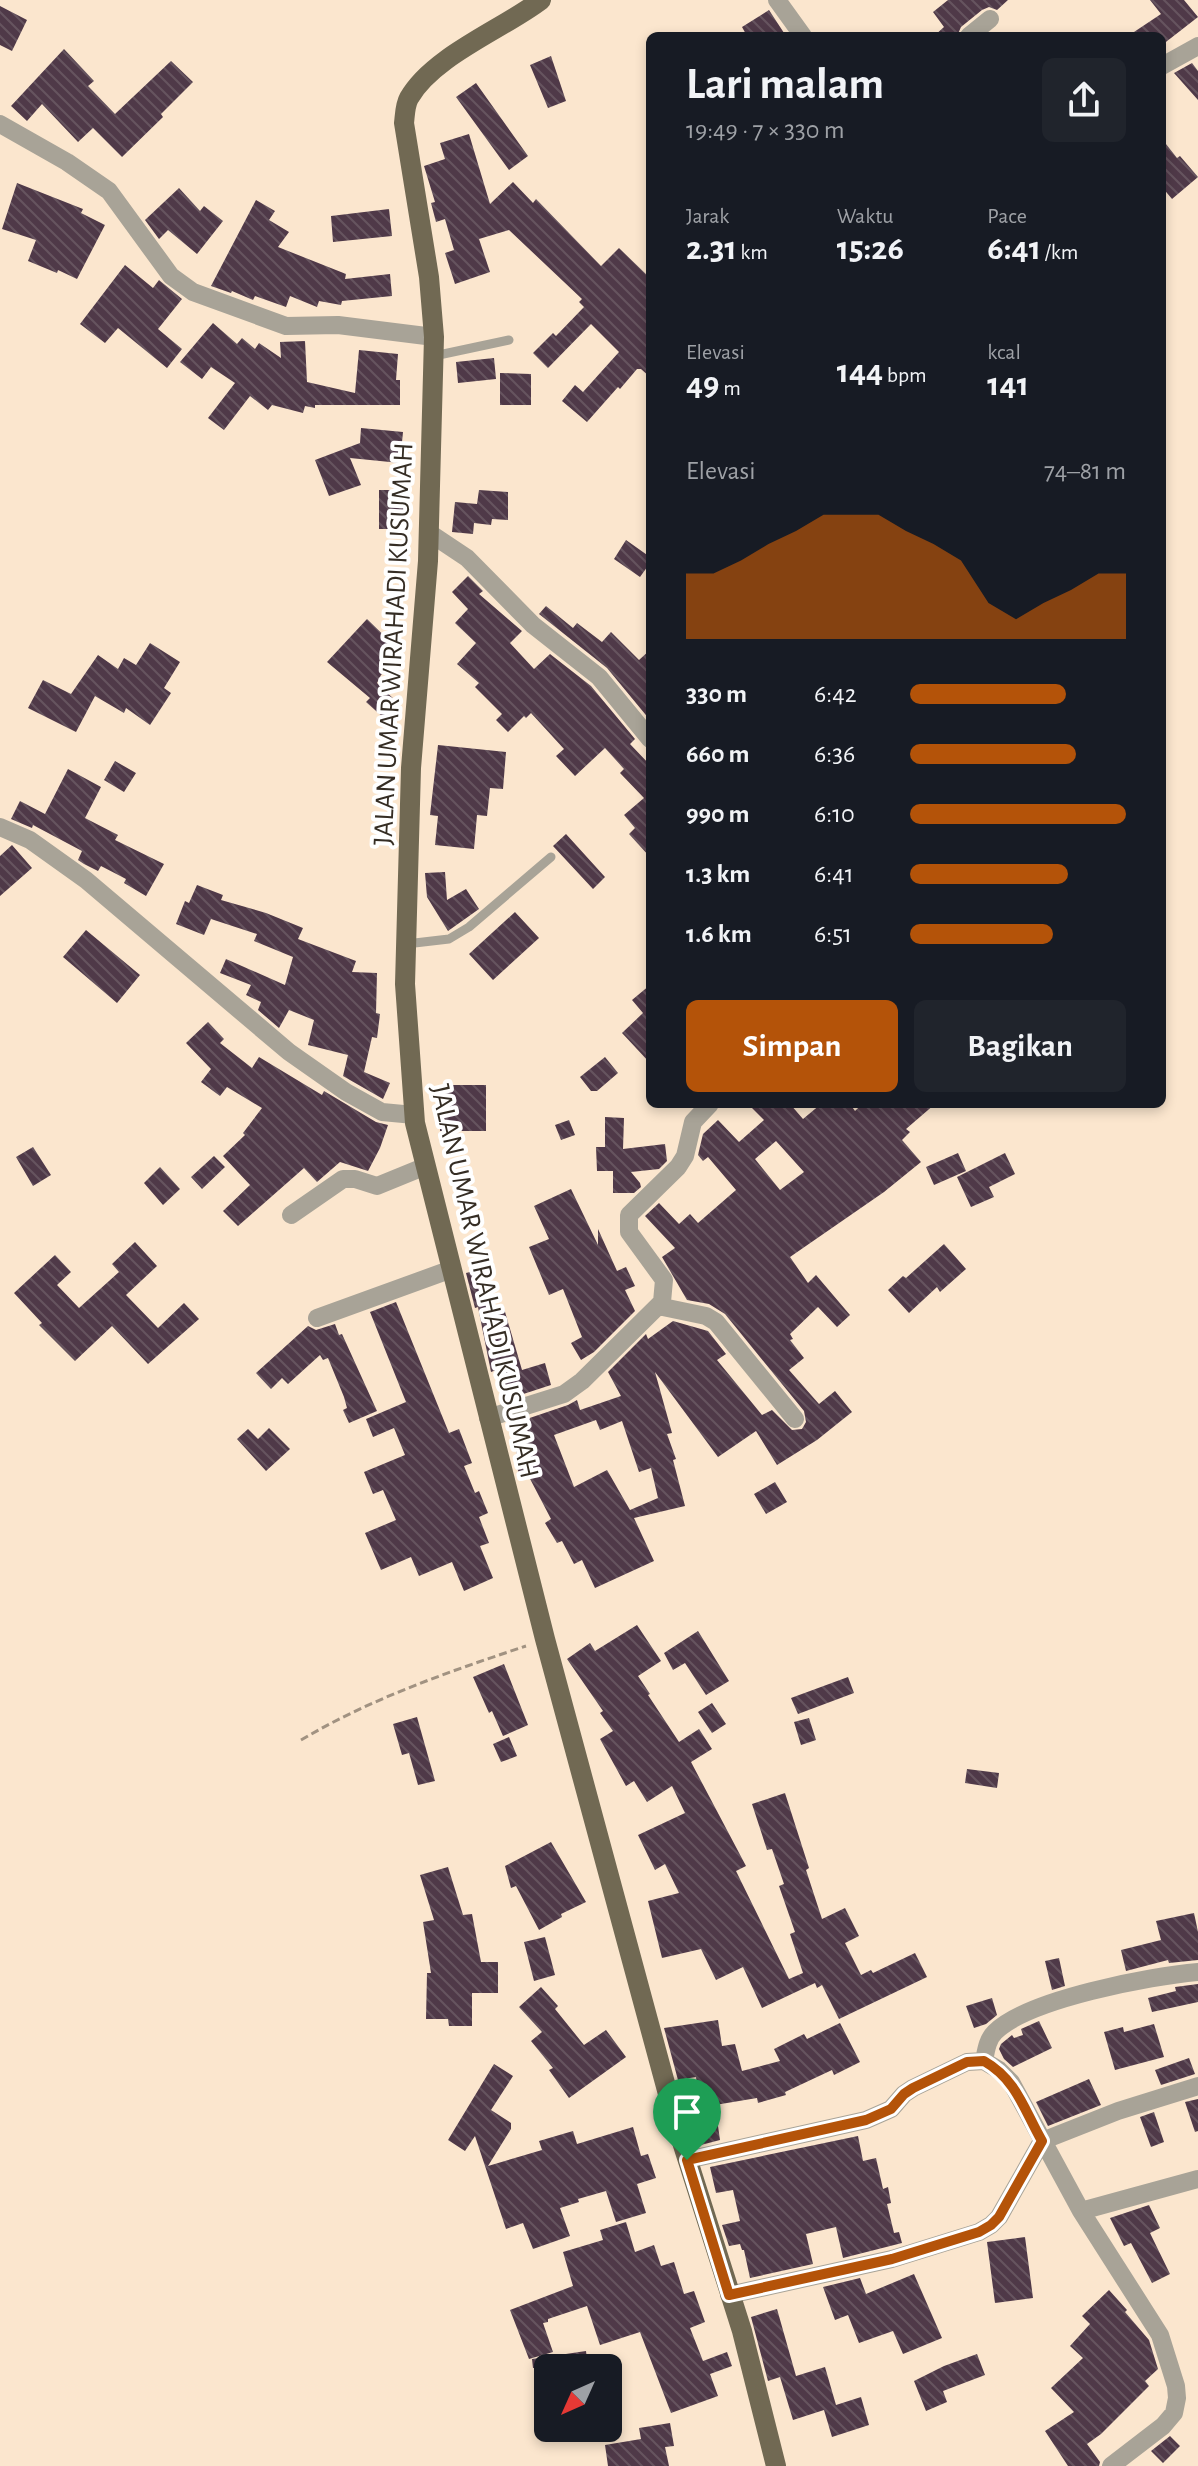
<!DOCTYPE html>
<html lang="id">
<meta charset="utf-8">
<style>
body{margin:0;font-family:"Alegreya Sans",sans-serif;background:#20242c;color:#f1f3f6;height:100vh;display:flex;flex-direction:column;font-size:30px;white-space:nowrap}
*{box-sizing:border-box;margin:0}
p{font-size:26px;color:#9ea1a6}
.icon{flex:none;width:44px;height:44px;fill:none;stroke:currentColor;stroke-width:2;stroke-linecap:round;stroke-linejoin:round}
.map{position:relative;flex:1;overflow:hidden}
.side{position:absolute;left:646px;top:32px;width:520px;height:1076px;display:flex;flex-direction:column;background:#171b24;border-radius:12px;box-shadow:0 4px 12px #0003}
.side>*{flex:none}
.needle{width:52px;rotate:225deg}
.fabs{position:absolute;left:534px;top:2354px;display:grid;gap:16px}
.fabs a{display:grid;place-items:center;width:88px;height:88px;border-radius:12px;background:#171b24;box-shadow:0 4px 12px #0003;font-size:40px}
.pin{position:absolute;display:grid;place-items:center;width:68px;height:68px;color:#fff;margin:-82px -34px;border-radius:50% 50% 50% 0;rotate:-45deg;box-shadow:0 0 8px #0007}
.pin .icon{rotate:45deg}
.round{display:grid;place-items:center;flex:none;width:84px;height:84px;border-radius:12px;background:#20242c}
.head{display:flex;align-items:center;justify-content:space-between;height:136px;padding:0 40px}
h1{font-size:44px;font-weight:600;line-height:60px}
.stats{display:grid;grid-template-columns:repeat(3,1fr);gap:12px;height:136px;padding:8px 40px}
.stats div{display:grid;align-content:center}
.stats b{font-size:34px;font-weight:600}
.stats small{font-size:22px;font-weight:400}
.stats p{font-size:22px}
.chart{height:224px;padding:16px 40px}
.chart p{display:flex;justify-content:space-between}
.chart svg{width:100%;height:144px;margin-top:8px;fill:#b45309;opacity:.7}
.primary-button{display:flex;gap:16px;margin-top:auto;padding:16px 40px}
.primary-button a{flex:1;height:92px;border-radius:12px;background:#b45309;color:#fff;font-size:32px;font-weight:600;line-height:92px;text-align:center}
.primary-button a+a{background:#20242c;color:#f1f3f6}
ul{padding:0 40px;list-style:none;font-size:26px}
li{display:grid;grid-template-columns:128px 96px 1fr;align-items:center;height:60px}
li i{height:20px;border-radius:10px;background:#b45309}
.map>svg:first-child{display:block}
</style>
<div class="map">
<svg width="1198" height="2466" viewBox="0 0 1198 2466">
<defs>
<pattern id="building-back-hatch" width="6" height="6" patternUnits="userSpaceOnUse" patternTransform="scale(2)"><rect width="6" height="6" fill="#4f3948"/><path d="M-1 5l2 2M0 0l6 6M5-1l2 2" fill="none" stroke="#66545f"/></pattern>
</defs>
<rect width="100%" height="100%" fill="#fbe6ce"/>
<path fill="url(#building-back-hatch)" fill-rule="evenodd" d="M948,0H1008L997,10L989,7L982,10L961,27L957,36H934L944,27L933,12Z
M1150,0H1184L1198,17L1162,45V36H1128L1161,14Z
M0,6L27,20L12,51L0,45Z
M769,10L786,36H747L742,27Z
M64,49L94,81L88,86L115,114L171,61L193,82L161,114L163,117L122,157L93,128L78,142L42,104L27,121L11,106Z
M551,56L566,101L548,108L530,65Z
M1192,63L1198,71V100L1174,73Z
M476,83L528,156L509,170L456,97Z
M469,134L490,204L513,182L533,203L536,199L601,266L619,248L650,278V377L641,369H637L620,389L618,387L587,422L562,401L575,385L583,392L619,352L591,324L548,368L533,353L553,333L556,336L584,307L579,302L582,299L509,230L479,239L490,272L455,284L445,253L454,250L445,219L436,222L431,203L435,202L424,166L445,159L440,143Z
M1162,139L1177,158L1180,156L1198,177L1172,199L1162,187Z
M17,183L83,209L81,213L105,225L77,279L58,270L57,273L28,261L36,240L2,229Z
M179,188L200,211L204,206L223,221L197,254L168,230L159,239L145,220Z
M256,200L275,211L269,220L289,232L278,247L346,274L345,279L390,274L392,296L342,301L341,305L319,301L317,307L290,296L286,307L255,296L253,300L232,291L231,293L211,286Z
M389,209L392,236L333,242L331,216Z
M125,265L153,288L159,280L182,299L158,329L182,349L167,368L118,328L105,343L80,324Z
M213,323L237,344L242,338L255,349L259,343L281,358L280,342L305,341L307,382L355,393L359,350L398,354L396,380H400V405H315V408L305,406L303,413L272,405L268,410L250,396L224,430L208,418L235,383L211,367L202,379L180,362Z
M494,358L496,379L458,383L456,362Z
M500,373L531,374V405H500Z
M361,428L403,432L400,463L350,458L361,485L329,496L315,460L360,443Z
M379,490H405V529H379Z
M479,490L508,492V520L492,519L491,525L474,523L473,534L452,532L455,502L477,504Z
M626,540L650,557V563L640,577L614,559Z
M468,576L483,591L479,594L522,631L510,643L534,669L550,654L591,686L635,739L630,744L650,765V857L629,834L635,828L624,815L644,798L620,773L624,769L605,748L575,776L556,756L564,749L531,713L526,718L524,716L508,732L496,720L502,714L475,687L479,683L457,664L476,643L455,623L468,609L452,592Z
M546,606L573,628L577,623L602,642L611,632L639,660L650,650V720L607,668L539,614Z
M367,619L402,653L381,675L377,683L399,704L385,719L366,702L370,698L327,662Z
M150,643L180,662L164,688L171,693L150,725L126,708L124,713L95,696L76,732L28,708L43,680L71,694L98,655L118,669L124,658L136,665Z
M438,745L506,752L503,789L490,788L487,816L477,815L474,849L435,845L438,816L430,815Z
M115,761L136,773L124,792L104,780Z
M68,769L101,787L85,818L118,835L115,840L164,864L146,896L124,883L126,879L101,866L98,871L84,864L78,860L82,851L33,825L32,828L11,819L20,801L45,814Z
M566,834L605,877L593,889L553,846Z
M12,845L32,868L0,896V856Z
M445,872L447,900L466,889L479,909L448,931L427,897L425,873Z
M197,885L223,895L221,900L266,913L303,928L298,939L356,961L352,972L377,973L376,1013L380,1014L377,1038L372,1037L364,1072L390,1083L383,1099L343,1076L348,1055L308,1045L314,1020L289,1010L279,1028L258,1010L261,1002L246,995L251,985L220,973L226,959L285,985L293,957L254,941L257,934L211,919L204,935L176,924L185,901L189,903Z
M515,912L539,938L493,980L469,954Z
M86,930L140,975L117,1003L63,957Z
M650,985V1063L622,1033L643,1013L632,1000Z
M208,1022L224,1039L220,1043L252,1068L259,1057L322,1095L324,1091L376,1122L388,1125L380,1148L368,1171L340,1162L317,1182L304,1168L238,1226L223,1211L250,1185L223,1156L245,1135L243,1133L262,1108L227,1087L220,1096L201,1082L211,1069L186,1043Z
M605,1057L618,1073L597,1091H591L580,1077Z
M440,1085H486V1131H440Z
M748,1104H790L803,1119L821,1104H850L855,1111L862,1104H935L906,1129L910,1132L902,1140L921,1162L884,1192L790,1257L808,1283L816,1275L850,1315L837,1327L818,1307L790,1334L793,1339L790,1340L804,1358L789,1370L819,1404L835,1391L852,1412L817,1440L777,1465L756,1431L718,1457L655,1372L672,1433L667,1434L676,1459L673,1460L685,1506L634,1518L654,1561L595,1588L582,1560L574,1564L562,1541L557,1543L545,1523L551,1519L528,1475L521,1478L514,1460L518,1458L509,1425L568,1405L577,1400L580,1410L621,1396L608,1372L646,1334L648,1339L673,1321L708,1331L726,1354L717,1360L762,1415L772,1410L792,1430L802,1429L806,1422L804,1411L725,1314L709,1304L687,1300L662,1257L675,1248L645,1216L659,1203L679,1224L690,1214L698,1223L736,1190L708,1157L703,1161L698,1155L703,1134L718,1120L739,1142L764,1120ZM776,1141L804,1172L780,1190L755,1159ZM596,1420L600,1430L622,1421L639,1472L651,1468L658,1498L630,1510L607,1470L574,1487L554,1435Z
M605,1117L624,1118L623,1149L665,1144L667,1161L659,1169L631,1172L640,1183L641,1187L634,1193H613V1171H597L596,1147H605Z
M569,1120L575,1135L561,1140L555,1125Z
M33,1147L51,1175L33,1186L16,1157Z
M958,1153L966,1171L934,1185L926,1167Z
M1005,1153L1015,1174L989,1187L994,1197L971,1207L957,1177Z
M214,1156L225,1167L202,1189L191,1177Z
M160,1167L180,1189L163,1205L144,1183Z
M571,1189L598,1245V1229L617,1271L626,1267L635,1286L625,1290L635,1311L594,1352L581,1360L571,1343L582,1337L563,1289L549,1295L529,1247L549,1239L534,1206Z
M135,1242L157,1266L126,1295L158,1328L184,1303L199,1319L148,1364L112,1326L75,1361L39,1325L42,1323L14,1293L55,1255L71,1272L57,1285L79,1308L119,1272L112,1264Z
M944,1244L966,1269L940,1292L937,1287L909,1313L888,1290L903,1276L906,1278Z
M485,1268L494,1307L503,1305L522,1370L545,1363L551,1385L508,1399L499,1369L491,1372L478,1307L475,1308L466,1273Z
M396,1302L449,1433L459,1429L472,1463L464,1466L475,1493L479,1491L488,1513L479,1517L489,1543L480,1546L493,1578L464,1591L452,1562L419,1576L411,1557L381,1570L365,1533L396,1520L383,1490L373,1494L364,1472L405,1455L394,1428L373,1437L366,1419L406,1402L370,1312Z
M335,1324L339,1335L342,1334L377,1411L349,1423L343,1410L347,1408L344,1397L328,1358L323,1360L320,1355L288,1384L282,1378L271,1389L256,1373L308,1326L316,1330Z
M269,1428L290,1449L266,1471L237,1439L248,1429L258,1439Z
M775,1482L787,1502L766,1514L754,1494Z
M637,1625L661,1661L638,1676L650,1694L648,1695L679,1742L699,1729L712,1749L691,1762L746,1866L736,1871L789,1979L803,1973L790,1934L795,1932L779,1886L784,1884L772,1849L767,1850L752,1804L785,1793L809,1868L806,1870L822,1919L845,1908L859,1936L845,1943L861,1975L871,1970L873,1973L915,1953L927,1977L839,2019L822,1985L817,1988L815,1983L762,2008L743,1967L716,1980L701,1949L662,1958L648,1901L679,1893L665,1864L655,1870L638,1835L685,1813L672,1786L647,1802L634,1781L626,1786L600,1739L613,1731L600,1713L603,1711L567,1659L590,1643L595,1651Z
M698,1631L729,1681L706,1695L685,1663L673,1670L664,1653Z
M504,1664L528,1725L503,1736L492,1711L489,1713L473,1677Z
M848,1677L854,1693L798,1714L791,1698Z
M712,1703L726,1724L712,1733L698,1712Z
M417,1717L435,1781L418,1785L409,1753L402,1755L393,1724Z
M809,1718L816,1740L801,1745L794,1722Z
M509,1737L517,1756L501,1762L493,1744Z
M967,1769L999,1773L997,1788L965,1783Z
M551,1842L586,1902L561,1914L562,1917L539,1930L516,1886L511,1888L505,1866Z
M448,1867L463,1915L472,1914L481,1962H498V1993H472V2026H449L448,2019H426L427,1973H431L423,1922L434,1920L420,1875Z
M1194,1913L1198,1932V1960L1169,1963L1168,1960L1126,1971L1121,1950L1161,1940L1156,1921Z
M545,1937L555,1975L534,1981L524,1942Z
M1059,1958L1065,1986L1052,1990L1045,1961Z
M1198,1984V2002L1152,2012L1148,1998L1176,1991L1175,1987Z
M541,1987L558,2006L555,2009L584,2045L606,2030L626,2057L569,2098L549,2070L553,2068L531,2041L542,2032L519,2007Z
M992,1998L997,2015L986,2024L974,2028L966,2006Z
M718,2020L722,2046L735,2044L742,2071L780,2061L774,2049L804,2034L807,2039L840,2023L860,2062L834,2075L832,2070L785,2092L786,2095L758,2103L757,2098L715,2105L720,2140L697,2146L687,2112L701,2110L696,2077L678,2080L664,2028Z
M1039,2021L1052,2048L1013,2067L1004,2059L999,2049L1001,2044L1012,2035L1014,2038L1023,2035L1021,2029Z
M1154,2024L1164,2057L1115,2070L1104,2032L1123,2027L1124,2032Z
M1189,2058L1195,2074L1161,2085L1155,2070Z
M494,2064L513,2076L491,2110L511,2123V2129L488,2166L542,2150L539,2141L573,2131L577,2144L633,2127L641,2156L648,2154L656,2178L637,2184L646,2213L616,2222L606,2191L578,2199L579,2202L560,2208L570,2236L533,2249L523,2223L506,2229L475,2136L465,2151L448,2140Z
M1089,2079L1101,2105L1048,2126L1036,2102Z
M1198,2099V2131L1195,2132L1185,2102Z
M1154,2112L1164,2142L1151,2147L1140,2117Z
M858,2136L863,2161L876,2158L883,2189L888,2187L891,2203L887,2204L894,2233L899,2232L902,2243L843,2258L836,2227L806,2234L813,2264L750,2278L744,2250H742L740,2244L729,2246L722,2225L740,2221L733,2190L716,2193L710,2167Z
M1149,2205L1160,2228L1150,2233L1170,2274L1152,2283L1131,2243L1124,2246L1110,2218Z
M626,2222L635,2252L654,2245L661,2266L674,2262L684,2294L694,2291L705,2322L690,2328L703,2361L727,2352L732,2366L710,2374L718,2396L671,2413L640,2332L600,2345L587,2306L548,2319V2322L543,2323L553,2352L529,2359L510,2310L573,2286L563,2252L603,2240L600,2230Z
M1025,2237L1033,2298L995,2303L987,2242Z
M914,2274L942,2338L903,2354L893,2331L859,2343L848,2315L835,2320L823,2287L860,2278L866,2294Z
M1109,2290L1127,2310L1125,2312L1149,2340L1158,2369L1145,2381L1149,2386L1101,2434L1087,2444L1100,2462L1099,2466H1068L1045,2431L1074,2412L1051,2388L1083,2358L1070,2346L1090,2324L1082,2316Z
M777,2309L796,2376L825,2367L836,2405L861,2397L869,2425L832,2437L824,2410L793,2420L780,2377L768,2381L751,2317Z
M586,2351L588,2368H533L532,2359Z
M977,2354L985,2375L943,2391L947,2402L926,2411L914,2381L944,2366Z
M670,2423L674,2446L665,2447L669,2466H608L605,2445L641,2439L639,2428Z
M1170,2436L1180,2446L1163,2463L1151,2451Z"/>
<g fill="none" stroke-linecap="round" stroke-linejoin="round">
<path stroke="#a19281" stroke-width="3" stroke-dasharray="8 4" stroke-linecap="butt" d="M301,1740C372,1698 448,1672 526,1646"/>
<path stroke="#a8a397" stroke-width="9" d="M434,356L509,340
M406,944L449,939L469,927L551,857"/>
<path stroke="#a8a397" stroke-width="18" d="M777,0L803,36
M969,36L990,19
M1162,66L1198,46
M0,124L67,162L109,191L171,276L193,292L286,326L338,325L434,337
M428,532L467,558L533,625L599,677L650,739
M0,827L30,840L86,880L289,1052L346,1092L382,1112L414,1115
M291,1215L343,1179H355L377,1186L426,1166
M658,1306L706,1316L716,1322L795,1419
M317,1318L452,1269
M488,1418L564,1394L582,1381L662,1302L664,1280L629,1232V1215L678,1167L685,1156L693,1122L710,1104
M984,2061C986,2051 987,2040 995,2032C1028,1999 1151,1976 1198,1972
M687,2160L866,2120L891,2109L904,2094L913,2088L967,2062L984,2061L999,2070L1011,2082L1081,2211L1160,2335L1176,2386L1177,2398L1174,2413L1163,2426L1111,2466
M1081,2211L1198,2179
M729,2295L892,2259L979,2232L991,2225L999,2217L1042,2141L1118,2111L1198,2086"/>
<path stroke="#716953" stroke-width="20" d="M541,0C503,29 433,56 409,98C405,105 405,115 404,123L429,277L434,337L428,561L411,768L405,984L415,1123L545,1639L675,2120L742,2331L776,2466"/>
</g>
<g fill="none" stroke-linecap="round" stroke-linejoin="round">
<g stroke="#fff" stroke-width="16">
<path id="route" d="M984,2061C1017,2080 1024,2110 1042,2141L999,2217L991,2225L979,2232L892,2259L729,2295L687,2160L866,2120L891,2109L904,2094L913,2088L967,2062Z"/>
</g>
<use href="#route" stroke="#b45309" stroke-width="10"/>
</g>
<g text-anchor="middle" stroke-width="8" stroke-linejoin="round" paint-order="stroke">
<g font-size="28" fill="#352d24" stroke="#fff">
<text transform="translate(392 644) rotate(-87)" y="10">JALAN UMAR WIRAHADI KUSUMAH</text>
<text transform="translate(486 1281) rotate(77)" y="10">JALAN UMAR WIRAHADI KUSUMAH</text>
</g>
</g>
</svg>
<div class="fabs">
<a><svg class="needle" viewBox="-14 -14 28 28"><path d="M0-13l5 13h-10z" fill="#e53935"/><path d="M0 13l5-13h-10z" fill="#9ea1a6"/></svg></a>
</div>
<div class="pin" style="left:687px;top:2160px;background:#1e9e55"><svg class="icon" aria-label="arrive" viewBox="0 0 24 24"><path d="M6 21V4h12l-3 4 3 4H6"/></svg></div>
<section class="side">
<div class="head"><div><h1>Lari malam</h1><p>19:49 · 7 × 330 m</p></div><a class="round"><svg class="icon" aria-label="share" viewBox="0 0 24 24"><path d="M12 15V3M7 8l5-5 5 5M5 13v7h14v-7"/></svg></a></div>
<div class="stats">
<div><p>Jarak</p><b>2.31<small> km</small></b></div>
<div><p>Waktu</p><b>15:26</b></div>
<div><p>Pace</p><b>6:41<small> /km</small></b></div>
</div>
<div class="stats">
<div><p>Elevasi</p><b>49<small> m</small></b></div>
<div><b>144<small> bpm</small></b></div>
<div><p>kcal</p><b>141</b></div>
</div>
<div class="chart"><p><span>Elevasi</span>74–81 m</p>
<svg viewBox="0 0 160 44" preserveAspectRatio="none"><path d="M0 44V24L10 24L20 20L30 15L40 11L50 6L60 6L70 6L80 11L90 15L100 20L110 33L120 38L130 33L140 29L150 24L160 24V44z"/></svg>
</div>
<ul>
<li><b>330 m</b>6:42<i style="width:72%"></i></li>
<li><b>660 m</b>6:36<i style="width:77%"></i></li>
<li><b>990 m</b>6:10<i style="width:100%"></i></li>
<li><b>1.3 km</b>6:41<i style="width:73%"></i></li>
<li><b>1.6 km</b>6:51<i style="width:66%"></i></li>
</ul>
<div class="primary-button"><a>Simpan</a><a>Bagikan</a></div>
</section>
</div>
